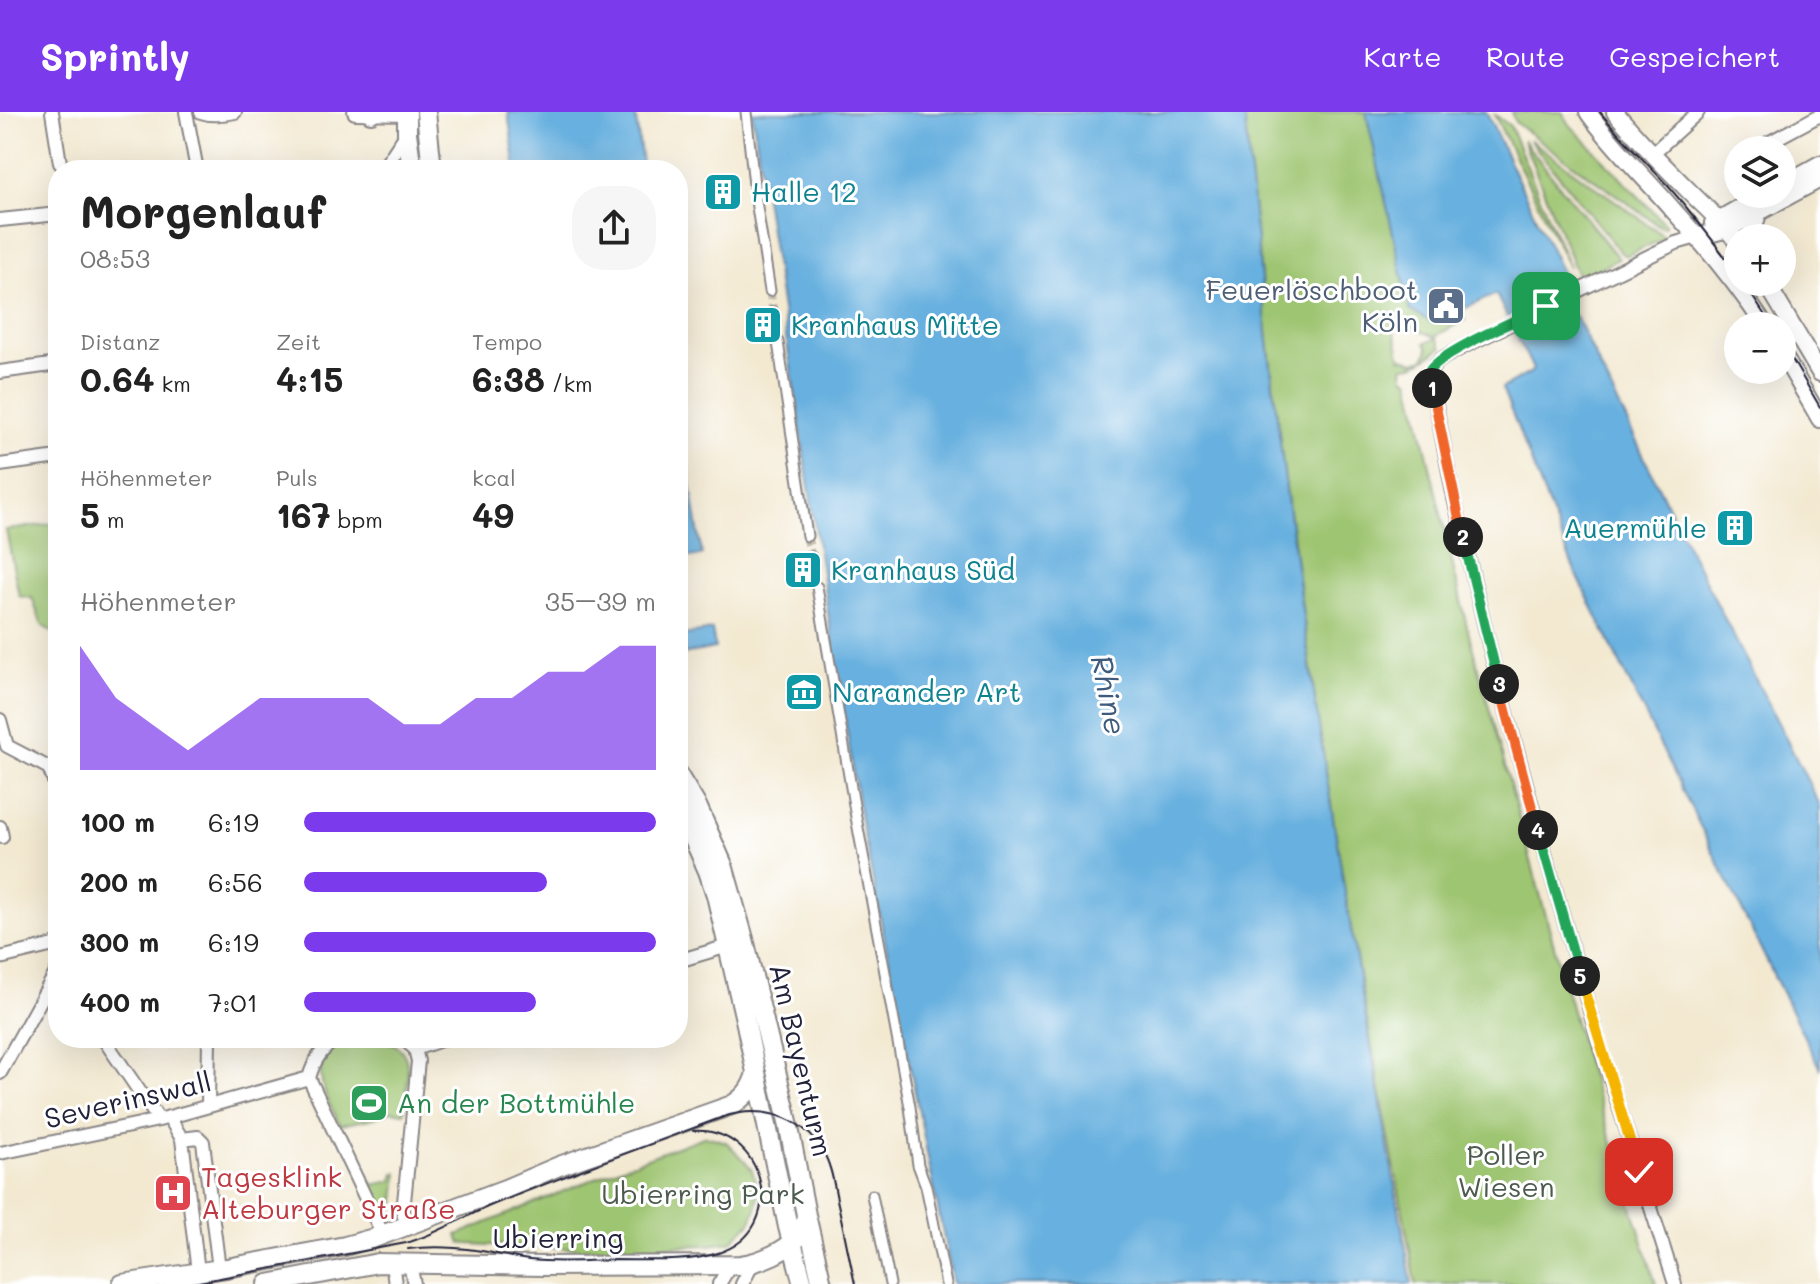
<!DOCTYPE html>
<html lang="de">
<meta charset="utf-8">
<style>
body{margin:0;font-family:Mali,sans-serif;background:#f6f6f6;color:#222;height:100vh;display:flex;flex-direction:column;font-size:30px;white-space:nowrap}
*{box-sizing:border-box;margin:0}
p{font-size:26px;color:#767676}
.icon{flex:none;width:44px;height:44px;fill:none;stroke:currentColor;stroke-width:2;stroke-linecap:round;stroke-linejoin:round}
.map{position:relative;flex:1;overflow:hidden}
.sheet{position:absolute;left:48px;top:48px;width:640px;height:888px;display:flex;flex-direction:column;background:#fff;border-radius:32px;box-shadow:0 8px 32px #0002}
.sheet>*{flex:none}
.controls{position:absolute;left:1724px;top:24px;display:grid;gap:16px}
.controls a{display:grid;place-items:center;width:72px;height:72px;border-radius:50%;background:#fff;box-shadow:0 8px 32px #0002;font-size:40px}
.pin{position:absolute;display:grid;place-items:center;width:68px;height:68px;color:#fff;margin:-34px;border-radius:16px;box-shadow:0 4px 12px #0006}
.km{position:absolute;width:40px;height:40px;margin:-20px;border-radius:50%;background:#222;color:#fff;font-size:22px;line-height:40px;text-align:center}
.round{display:grid;place-items:center;flex:none;width:84px;height:84px;border-radius:32px;background:#f6f6f6}
.headline{display:flex;align-items:center;justify-content:space-between;height:136px;padding:0 32px}
h1{font-size:44px;font-weight:800;line-height:60px}
.stats{display:grid;grid-template-columns:repeat(3,1fr);gap:12px;height:136px;padding:8px 32px}
.stats div{display:grid;align-content:center}
.stats b{font-size:34px;font-weight:800}
.stats small{font-size:22px;font-weight:400}
.stats p{font-size:22px}
.chart{height:224px;padding:16px 32px}
.chart p{display:flex;justify-content:space-between}
.chart svg{width:100%;height:144px;margin-top:8px;fill:#7c3aed;opacity:.7}
ul{padding:0 32px;list-style:none;font-size:26px}
li{display:grid;grid-template-columns:128px 96px 1fr;align-items:center;height:60px}
li i{height:20px;border-radius:10px;background:#7c3aed}
header{display:flex;align-items:center;gap:48px;box-sizing:border-box;height:112px;padding:0 40px;background:#7c3aed;color:#fff}
header strong{font-size:38px}
nav{display:flex;gap:44px;margin-inline-start:auto;font-size:28px}
.map>svg:first-child{display:block}
</style>
<header>
<strong>Sprintly</strong>
<nav><a>Karte</a><a>Route</a><a>Gespeichert</a></nav>
</header>
<div class="map">
<svg width="1820" height="1172" viewBox="0 0 1820 1172">
<rect width="100%" height="100%" fill="#fff"/>
<filter id="ink" filterUnits="userSpaceOnUse"><feTurbulence type="fractalNoise" baseFrequency=".0125" numOctaves="2"/><feDisplacementMap in="SourceGraphic" scale="16" xChannelSelector="R" yChannelSelector="G"/><feConvolveMatrix kernelMatrix="1 2 1 2 8 2 1 2 1" color-interpolation-filters="sRGB"/></filter>
<filter id="wash" filterUnits="userSpaceOnUse"><feTurbulence type="fractalNoise" baseFrequency=".006" numOctaves="4" result="noise"/><feDisplacementMap in="SourceGraphic" scale="32" xChannelSelector="R" yChannelSelector="G"/><feGaussianBlur stdDeviation="1.8" result="paint"/><feColorMatrix in="noise" values="0 0 0 0 0 0 0 0 0 0 0 0 0 0 0 0 0 1.4 0 .05"/><feComposite in="paint" operator="in"/></filter>
<g filter="url(#wash)">
<rect width="100%" height="100%" fill="#f3e9d1"/>
<path fill="#9ec571" stroke="#607456" stroke-width="2" d="M1244,0H1366L1410,198L1433,211L1460,199L1465,208L1434,225L1396,208L1392,209L1401,247L1404,246L1414,250L1424,247L1428,237L1425,231L1437,226L1442,236C1425,244 1423,254 1403,254L1404,265L1410,268L1468,519L1581,932L1656,1172H1416C1391,1033 1363,895 1341,756C1301,505 1268,253 1244,0Z
M1511,0H1562L1571,14L1665,112V115H1661L1521,15L1515,10Z
M1494,2L1510,14L1569,155Z
M1529,27L1663,123V127L1626,144L1622,142Z
M1523,28L1619,147L1579,166Z
M58,411V524L42,513L32,486L19,484L6,418Z
M360,926C419,924 409,960 404,1001L391,999L375,1006L340,1013C321,977 301,936 360,926Z
M706,1024L726,1030L745,1049L752,1058L758,1081L756,1098L750,1111L731,1130L709,1133L584,1137L468,1132L461,1131L457,1123L615,1058Z
M395,1061H398L394,1097L389,1101H384L366,1067L369,1065L373,1073L393,1069Z"/>
<path fill="#68b0df" stroke="#45698d" stroke-width="2" d="M508,0H635L643,58H516Z
M752,0H1244C1268,253 1300,505 1341,755C1363,894 1388,1033 1412,1172H953L861,708L832,527Z
M1366,0H1486L1565,167L1536,182L1549,208L1567,201L1576,205L1680,419L1820,693V957L1598,507L1571,450L1502,276L1530,261L1533,257L1496,182L1433,211L1410,198Z
M678,293L702,443L678,447Z
M712,518L715,536L679,543L678,524Z"/>
</g>
<g filter="url(#ink)">
<g fill="none" stroke-linecap="round" stroke-linejoin="round">
<path stroke="#c9c1b3" stroke-width="9" stroke-dasharray="9 4.5" stroke-linecap="butt" d="M770,179L773,200
M775,210L778,230
M807,424L811,445"/>
<g stroke="#8a8686" stroke-width="13">
<path id="pedestrian" d="M746,0L755,82L770,179
M773,200L775,210
M778,230L807,424
M811,445L813,455
M817,475L856,705L910,995L918,1053L926,1074L946,1172
M872,1083L890,1172"/>
</g>
<g stroke="#8a8686" stroke-width="16">
<path id="minor" d="M52,0L60,51
M186,0L197,58
M201,0C212,4 224,2 235,0
M1755,38L1820,3
M1652,42L1698,0
M382,58L407,21
M0,108L58,102
M0,260L58,252
M0,353L58,345
M0,608L7,634L49,656H58
M49,656L58,680
M0,715L2,725
M0,846L58,832
M678,849L728,834
M103,926L159,1008
M402,926L415,937
M415,937L447,926
M0,961L58,857
M309,966L383,1123
M309,966C314,948 322,937 337,926
M208,993L209,926
M169,1005L182,1027L198,1160
M182,1027L198,1025L203,1030L219,1157
M0,1041L159,1008L309,966
M414,1112L404,1104L403,1100L418,949L415,937
M392,1151L395,1172
M410,1152L414,1172
M719,1172L730,1154
M742,1172L753,1151
M1675,1172L1600,934L1542,731L1495,557L1454,386L1430,263C1433,248 1451,242 1463,235L1676,131L1697,125"/>
</g>
<g stroke="#8a8686" stroke-width="18">
<path id="tertiary" d="M355,0L407,1"/>
</g>
<g stroke="#8a8686" stroke-width="20">
<path id="secondary" d="M1588,0C1613,36 1645,65 1673,98C1706,134 1738,173 1765,214
M1615,0C1638,28 1664,54 1690,80C1707,97 1723,110 1738,131
M1782,73L1820,52
M1713,111L1764,82
M1697,125L1728,117L1820,67
M1750,126L1758,102
M1766,170L1820,261
M1782,241L1820,307"/>
</g>
<g stroke="#8a8686" stroke-width="22">
<path id="primary" d="M407,0V21L412,58
M426,0L432,58
M371,1L372,0
M678,663L698,696L723,753L744,827L786,1000L806,1103L822,1172
M678,692L708,759L716,783L746,912L788,1115L803,1172
M122,1172L227,1156L345,1134L374,1126L505,1077L559,1054L732,993C745,985 752,976 756,961
M268,1172L378,1151L543,1154L741,1153C761,1150 787,1139 800,1123C804,1117 805,1110 806,1103"/>
</g>
<use href="#pedestrian" stroke="#fff" stroke-width="9"/>
<use href="#minor" stroke="#fff" stroke-width="12"/>
<use href="#tertiary" stroke="#fff" stroke-width="14"/>
<use href="#secondary" stroke="#fff" stroke-width="16"/>
<use href="#primary" stroke="#fff" stroke-width="18"/>
<path stroke="#22223b" stroke-width="2" d="M1600,0C1621,26 1645,49 1668,74C1693,102 1716,132 1738,163
M1743,170L1772,214
M1782,230L1820,295
M408,1137C430,1134 453,1135 475,1138C493,1140 511,1146 529,1148C557,1151 586,1149 615,1148C647,1148 688,1151 718,1141C792,1117 764,1014 693,1019
M188,1172L406,1131C438,1122 466,1103 497,1091C572,1061 648,1033 723,1005C760,993 801,1003 822,1038C832,1054 834,1074 838,1092C844,1119 849,1145 855,1172"/>
</g>
</g>
<g fill="none" stroke-linecap="round" stroke-linejoin="round" filter="url(#ink)">
<g stroke="#fff" stroke-width="16">
<path id="split-1" d="M1432,276L1430,258C1444,238 1520,207 1546,194"/>
</g>
<g stroke="#fff" stroke-width="16">
<path id="split-2" d="M1432,276L1463,425"/>
</g>
<g stroke="#fff" stroke-width="16">
<path id="split-3" d="M1463,425L1499,572"/>
</g>
<g stroke="#fff" stroke-width="16">
<path id="split-4" d="M1499,572L1538,718"/>
</g>
<g stroke="#fff" stroke-width="16">
<path id="split-5" d="M1538,718L1580,864"/>
</g>
<g stroke="#fff" stroke-width="16">
<path id="split-6" d="M1580,864L1624,1009"/>
</g>
<g stroke="#fff" stroke-width="16">
<path id="split-7" d="M1624,1009L1639,1060"/>
</g>
<use href="#split-1" stroke="#22a559" stroke-width="10"/>
<use href="#split-2" stroke="#f0652b" stroke-width="10"/>
<use href="#split-3" stroke="#22a559" stroke-width="10"/>
<use href="#split-4" stroke="#f0652b" stroke-width="10"/>
<use href="#split-5" stroke="#22a559" stroke-width="10"/>
<use href="#split-6" stroke="#f5b400" stroke-width="10"/>
<use href="#split-7" stroke="#f5b400" stroke-width="10"/>
</g>
<defs>
<g id="building-square" transform="scale(2)"><rect x="-9" y="-9" width="18" height="18" rx="4" fill="#0f9aa8" stroke="#fff"/><path d="M-4-6H4V6H1V3H-1V6H-4ZM-2.5-4.3h1.7v1.8h-1.7ZM.8-4.3h1.7v1.8H.8ZM-2.5-1h1.7V.8h-1.7ZM.8-1h1.7V.8H.8Z" fill="#fff"/></g>
<g id="civic-square" transform="scale(2)"><rect x="-9" y="-9" width="18" height="18" rx="4" fill="#5c6f8a" stroke="#fff"/><path d="M-.6-6.5H3V-4.5H.6V-3L4-1V1h2V6H-6V1h2V-1L-.6-3ZM-1.2 2.5V6h2.4V2.5Z" fill="#fff"/></g>
<g id="museum-square" transform="scale(2)"><rect x="-9" y="-9" width="18" height="18" rx="4" fill="#0f9aa8" stroke="#fff"/><path d="M0-6L6-3V-2H-6V-3ZM-5-1h2V3h-2ZM-1-1h2V3h-2ZM3-1h2V3H3ZM-6 4H6V6H-6Z" fill="#fff"/></g>
<g id="stadium-square" transform="scale(2)"><rect x="-9" y="-9" width="18" height="18" rx="4" fill="#2e9e5b" stroke="#fff"/><path d="M0-5a6.5 5 0 1 0 0 10a6.5 5 0 1 0 0-10ZM-3.5-1.8h7v3.6h-7Z" fill="#fff"/></g>
<g id="hospital-square" transform="scale(2)"><rect x="-9" y="-9" width="18" height="18" rx="4" fill="#e0444e" stroke="#fff"/><path d="M-5-5h3v3.5h4V-5h3V5h-3V1.5h-4V5h-3Z" fill="#fff"/></g>
</defs>
<g fill-rule="evenodd">
<use href="#building-square" x="723" y="80"/>
<use href="#civic-square" x="1446" y="194"/>
<use href="#building-square" x="763" y="213"/>
<use href="#building-square" x="1735" y="416"/>
<use href="#building-square" x="803" y="458"/>
<use href="#museum-square" x="804" y="580"/>
<use href="#stadium-square" x="369" y="991"/>
<use href="#hospital-square" x="173" y="1081"/>
</g>
<g text-anchor="middle" stroke-width="6" stroke-linejoin="round" paint-order="stroke">
<g font-size="28" fill="#0d838f" stroke="#fff" text-anchor="start">
<text x="751" y="90">Halle 12</text>
<text x="791" y="223">Kranhaus Mitte</text>
<text x="1707" y="426" text-anchor="end">Auermühle</text>
<text x="831" y="468">Kranhaus Süd</text>
<text x="832" y="590">Narander Art</text>
</g>
<g font-size="28" fill="#4e5e75" stroke="#fff" text-anchor="end">
<text x="1418" y="188">Feuerlöschboot<tspan x="1418" dy="32">Köln</tspan></text>
</g>
<g font-size="28" fill="#22223b" stroke="#fff">
<text transform="translate(801 948) rotate(77)" y="10">Am Bayenturm</text>
<text transform="translate(128 988) rotate(-13)" y="10">Severinswall</text>
<text x="558" y="1136">Ubierring</text>
</g>
<g font-size="28" fill="#27864d" stroke="#fff" text-anchor="start">
<text x="397" y="1001">An der Bottmühle</text>
</g>
<g font-size="28" fill="#4d5b4e" stroke="#fff">
<text x="1506" y="1053">Poller<tspan x="1506" dy="32">Wiesen</tspan></text>
<text x="703" y="1092">Ubierring Park</text>
</g>
<g font-size="28" fill="#be3a42" stroke="#fff" text-anchor="start">
<text x="201" y="1075">Tagesklink<tspan x="201" dy="32">Alteburger Straße</tspan></text>
</g>
<g font-size="30" font-style="italic" fill="#3e5b7d" stroke="#fff">
<text transform="translate(1108 583) rotate(79)" y="10">Rhine</text>
</g>
</g>
</svg>
<div class="controls">
<a><svg class="icon" aria-label="layers" viewBox="0 0 24 24"><path d="M12 4l9 5-9 5-9-5zM3 14l9 5 9-5"/></svg></a>
<a>+</a>
<a>−</a>
</div>
<div class="pin" style="left:1546px;top:194px;background:#1e9e55"><svg class="icon" aria-label="arrive" viewBox="0 0 24 24"><path d="M6 21V4h12l-3 4 3 4H6"/></svg></div>
<div class="pin" style="left:1639px;top:1060px;background:#d93025"><svg class="icon" aria-label="check" viewBox="0 0 24 24"><path d="M5 12l5 5 9-10"/></svg></div>
<b class="km" style="left:1432px;top:276px">1</b>
<b class="km" style="left:1463px;top:425px">2</b>
<b class="km" style="left:1499px;top:572px">3</b>
<b class="km" style="left:1538px;top:718px">4</b>
<b class="km" style="left:1580px;top:864px">5</b>
<section class="sheet">
<div class="headline"><div><h1>Morgenlauf</h1><p>08:53</p></div><a class="round"><svg class="icon" aria-label="share" viewBox="0 0 24 24"><path d="M12 15V3M7 8l5-5 5 5M5 13v7h14v-7"/></svg></a></div>
<div class="stats">
<div><p>Distanz</p><b>0.64<small> km</small></b></div>
<div><p>Zeit</p><b>4:15</b></div>
<div><p>Tempo</p><b>6:38<small> /km</small></b></div>
</div>
<div class="stats">
<div><p>Höhenmeter</p><b>5<small> m</small></b></div>
<div><p>Puls</p><b>167<small> bpm</small></b></div>
<div><p>kcal</p><b>49</b></div>
</div>
<div class="chart"><p><span>Höhenmeter</span>35–39 m</p>
<svg viewBox="0 0 160 44" preserveAspectRatio="none"><path d="M0 44V6L10 22L20 30L30 38L40 30L50 22L60 22L70 22L80 22L90 30L100 30L110 22L120 22L130 14L140 14L150 6L160 6V44z"/></svg>
</div>
<ul>
<li><b>100 m</b>6:19<i style="width:100%"></i></li>
<li><b>200 m</b>6:56<i style="width:69%"></i></li>
<li><b>300 m</b>6:19<i style="width:100%"></i></li>
<li><b>400 m</b>7:01<i style="width:66%"></i></li>
</ul>
</section>
</div>
